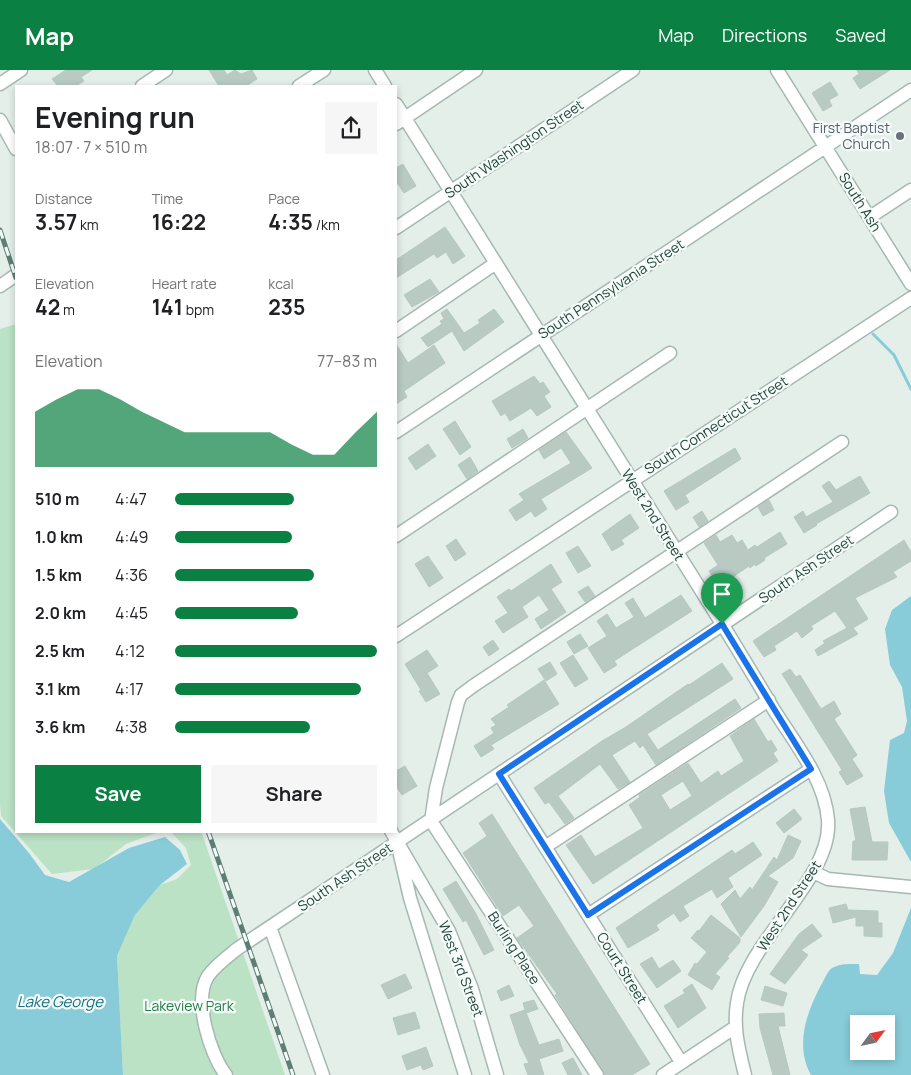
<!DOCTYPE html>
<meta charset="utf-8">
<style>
body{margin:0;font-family:Manrope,sans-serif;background:#f6f6f6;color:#202124;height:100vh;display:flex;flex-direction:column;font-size:19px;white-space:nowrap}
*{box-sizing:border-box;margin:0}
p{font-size:16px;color:#757577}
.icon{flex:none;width:28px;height:28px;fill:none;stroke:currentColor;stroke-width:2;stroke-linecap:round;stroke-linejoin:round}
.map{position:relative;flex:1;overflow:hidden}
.sheet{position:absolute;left:15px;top:15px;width:382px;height:748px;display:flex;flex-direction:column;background:#fff;border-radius:0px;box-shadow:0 2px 8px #0003}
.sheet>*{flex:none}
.needle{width:32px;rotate:57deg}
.buttons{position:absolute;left:850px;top:945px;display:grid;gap:10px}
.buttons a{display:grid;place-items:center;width:45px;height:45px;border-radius:0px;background:#fff;box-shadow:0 2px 8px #0003;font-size:25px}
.pin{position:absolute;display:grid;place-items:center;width:42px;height:42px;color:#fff;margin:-51px -21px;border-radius:50% 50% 50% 0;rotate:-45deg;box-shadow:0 0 5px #0007}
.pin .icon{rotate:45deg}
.round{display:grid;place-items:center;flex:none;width:52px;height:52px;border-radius:0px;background:#f6f6f6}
.headline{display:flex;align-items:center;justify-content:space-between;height:85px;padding:0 20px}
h1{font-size:28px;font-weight:700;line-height:38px}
.metrics{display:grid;grid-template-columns:repeat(3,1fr);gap:8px;height:85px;padding:5px 20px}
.metrics div{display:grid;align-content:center}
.metrics b{font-size:21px;font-weight:700}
.metrics small{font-size:14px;font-weight:400}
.metrics p{font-size:14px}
.chart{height:140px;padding:10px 20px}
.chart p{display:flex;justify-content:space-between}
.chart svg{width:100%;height:90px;margin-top:5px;fill:#0b8043;opacity:.7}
.action{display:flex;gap:10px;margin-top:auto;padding:10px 20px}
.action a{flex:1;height:58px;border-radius:0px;background:#0b8043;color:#fff;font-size:20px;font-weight:700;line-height:58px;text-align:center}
.action a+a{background:#f6f6f6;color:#202124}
ul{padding:0 20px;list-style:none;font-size:16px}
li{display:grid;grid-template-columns:80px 60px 1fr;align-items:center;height:38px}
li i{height:12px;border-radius:6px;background:#0b8043}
header{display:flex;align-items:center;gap:30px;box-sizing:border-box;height:70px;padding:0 25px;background:#0b8043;color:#fff}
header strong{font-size:24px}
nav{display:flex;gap:28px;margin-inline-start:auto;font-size:18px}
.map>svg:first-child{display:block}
</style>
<header>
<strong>Map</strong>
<nav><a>Map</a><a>Directions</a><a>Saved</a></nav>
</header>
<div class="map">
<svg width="911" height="1005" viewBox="0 0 911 1005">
<rect width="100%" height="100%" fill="#e4efea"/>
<path fill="#bbe2c5" d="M16,254V761H161L126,774L94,799L52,804L1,746L0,734V259Z
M170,761H201L285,1005H123L117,886L135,845L160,815L177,809L191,795L186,778Z"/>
<path fill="#87ccd8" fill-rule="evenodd" d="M911,526V792L889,753L884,721L890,670L904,663L907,651L902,617L890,595L885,559L892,540Z
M0,749L29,783L45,805L69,812L129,778L165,767L180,780L187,794L160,815L135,845L117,886L123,1005H0Z
M911,838V1005H811C795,976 806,944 820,917C824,911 827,901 832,898C841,893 849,894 859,894L860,904L877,905L893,883ZM859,954H886V981H859Z"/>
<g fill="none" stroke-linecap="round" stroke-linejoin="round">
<path stroke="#87ccd8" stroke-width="3" d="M873,264L894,285L911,319"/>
</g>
<path fill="#b9cac3" stroke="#b5c9c1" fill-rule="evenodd" d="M66,0H92L81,7L84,11L76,16H58L52,9Z
M209,0H224L227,5L235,0L241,4L252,0L257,9L246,16H219Z
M857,0H890L860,19L853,8L859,4Z
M830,12L838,25L829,30L832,36L823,41L812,23Z
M403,94L416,116L404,123L396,111V98Z
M445,157L465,186L453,194L446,182L437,188L434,184L396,208V190Z
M430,209L439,222L412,237L404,225Z
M447,239L464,263L480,253L478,250L494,239L504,252L464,281L452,261L428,277L421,268L442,254L440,251L444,249L441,243Z
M396,274L408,293L434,275L445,293L404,321L407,327L396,334Z
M534,306L540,314L543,312L550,322L544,326L551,337L537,346L531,338L510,351L505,343L501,346L492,331Z
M455,351L471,377L460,385L443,359Z
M523,359L528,368L512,378L507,369Z
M566,362L592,398L541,429L547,439L535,447L531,441L516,451L509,440L524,430L519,424L571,393L561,378L544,389L539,380Z
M428,374L436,386L416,400L408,388Z
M735,378L741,389L685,425L689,432L676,440L664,421Z
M470,387L478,401L467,409L458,395Z
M860,406L870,423L816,454L817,455L804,463L794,447L803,441L806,447L833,432L822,416L829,411L836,420Z
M769,430L774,440L763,446L758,437Z
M702,441L708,451L699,457L693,447Z
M630,444L639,458L621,470L624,474L612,481L602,464Z
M780,462L787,474L764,488L765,490L756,496L755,494L750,498L749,496L733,507L736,511L722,521L709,501L718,495L704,473L716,465L720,472L732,465L737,473L742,470L748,480L755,475L757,477Z
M456,469L466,484L455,491L446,476Z
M904,470L911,482V491L893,502L897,507L855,528L868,549L853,558L858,564L818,586L815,580L825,573L823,571L847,558L835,541L811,556L813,559L802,568L797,561L774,576L776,580L764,587L753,571Z
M578,476L591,496L578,503L566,483Z
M428,486L443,508L429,517L415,494Z
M551,494L562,512L551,519L566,542L541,559L535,549L549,540L539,525L522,537L528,547L503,563L495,551L508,543L497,527L509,519L511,521Z
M588,516L595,526L585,532L578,522Z
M681,525L692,541L614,591L617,595L604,603L588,578L607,566L597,551L607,544L616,558L634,547L625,533L633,528L645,548Z
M580,564L588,576L574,584L567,572Z
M493,570L499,579L489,586L483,577Z
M427,580L438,596L427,603L440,624L426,632L419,621L421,620L405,594Z
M573,585L588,609L575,617L560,593Z
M550,592L557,604L546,611L538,599Z
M722,593L733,609L647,664L658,680L735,629L741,638L656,695L643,675L640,678L635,671L612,685L630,712L618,719L600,694L558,726L574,748L565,754L549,732L545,734L534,718L602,671L626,657L688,614L689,615Z
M790,599L796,607L800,605L821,639L834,631L841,644L834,649L857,685L852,689L863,706L847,715L839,702L842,700L782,604Z
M544,610L559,634L491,675L494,679L481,687L474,676L494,663L491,658L496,655L491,649L509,637L507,635Z
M754,649L768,672L771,670L777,680L773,683L778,691L593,814L566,775L581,765L595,787L643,758L629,735L640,727L639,725L688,693L701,713L718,701L721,706L744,691L730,666ZM683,711L692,726L670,740L661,725Z
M405,696L417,716L402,725L396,716V701Z
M865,737L872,772H888L887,790H852L853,771H856L850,739Z
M794,739L802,749L784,763L776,753Z
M492,744L650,994L632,1005H605L563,938L555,925L557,924L517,868L534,856L519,835L503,846L463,783L487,766L479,753Z
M788,765L801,771L793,788L768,806L778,812L764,836L741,867L721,834L735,820L740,829L750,817L752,820L774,787L777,790Z
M753,772L762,785L728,808L733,817L717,828L712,819L683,836L689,846L680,852L674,843L656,855L659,860L628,878L616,858L732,780L735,784Z
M456,811L476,844L494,880L484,885L466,850L463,852L443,819Z
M846,834L848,840L878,841V853H882V867L864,866V856H856V847L833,853L829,838Z
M711,845L740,868V872L727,887L729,888L715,904L720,907L712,920L688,905L695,893L697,894L707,882L691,868L698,860L699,861Z
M812,854L822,866L801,880L808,885L785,914L770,904L799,864Z
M652,887L659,899L673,890L681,901L657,918L640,894Z
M405,904L412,918L388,929L381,915Z
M692,914L706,938L678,958L664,936L685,923L683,920Z
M509,915L514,926L501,931L497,921Z
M765,916L787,923L783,936L761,930Z
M534,930L538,939L526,943L523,933Z
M525,940L539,975L559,969L563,981L539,989L544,1005H528L524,994L529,993L520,975L510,945Z
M415,942L420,958L398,965L393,948Z
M784,943L785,956H778L790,1005H773L760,958L759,944Z
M426,977L433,996L423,1000L421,995L407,1000L402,986Z
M573,988L582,1005H568L562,993Z"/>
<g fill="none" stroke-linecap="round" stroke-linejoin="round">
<g stroke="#a6b8b2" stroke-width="15">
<path id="minor" d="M375,0L385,16
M777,0L911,214
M0,14L21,0
M142,16L166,0
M299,16L324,0
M396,34C498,198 600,362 704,525C728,563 751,601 774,640C795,673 825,710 828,750C833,809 745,872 737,933C733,959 739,980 745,1005
M0,50L16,79
M396,54L476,0
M870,147L911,120
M396,158L633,0
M0,216L16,205
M396,261L496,193
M396,362L911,20
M396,466L670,283
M396,566L911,228
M499,704L681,992
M391,761L449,861L472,919L497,1005
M545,777L769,630
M400,785L410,828L465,1005
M813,802L828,809L911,817
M588,845L811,699
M270,857L323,1005
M226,1005C210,985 193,929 208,906C216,895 227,887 237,879L891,442
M597,1005L431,751L436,718L458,632L461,625L473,616L842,372
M663,1005L734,958"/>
</g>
<use href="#minor" stroke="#fff" stroke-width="12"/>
<g stroke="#5c7e75" stroke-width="5">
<path id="rail" d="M0,160L16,208
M208,761L293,1005"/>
</g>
<use href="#rail" stroke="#f5fbf8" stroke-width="3" stroke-dasharray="9" stroke-linecap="butt"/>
</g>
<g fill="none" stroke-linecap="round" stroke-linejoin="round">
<g stroke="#fff" stroke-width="10">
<path id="route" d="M722,554L811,699L588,845L499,704Z"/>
</g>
<use href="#route" stroke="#1a73e8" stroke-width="6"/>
</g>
<circle fill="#6b7280" stroke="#f5fbf8" stroke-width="2" cx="900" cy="66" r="5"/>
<g text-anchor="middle" stroke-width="4.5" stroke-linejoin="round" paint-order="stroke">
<g font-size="14" fill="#5b616d" stroke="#f5fbf8" text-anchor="end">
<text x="890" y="63">First Baptist<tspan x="890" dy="16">Church</tspan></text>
</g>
<g font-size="14" fill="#21433a" stroke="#f5fbf8">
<text transform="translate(514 79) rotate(-34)" y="5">South Washington Street</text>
<text transform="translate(860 132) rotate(58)" y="5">South Ash</text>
<text transform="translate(611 219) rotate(-33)" y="5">South Pennsylvania Street</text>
<text transform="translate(716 355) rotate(-33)" y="5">South Connecticut Street</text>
<text transform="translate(653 445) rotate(58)" y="5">West 2nd Street</text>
<text transform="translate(806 499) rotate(-34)" y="5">South Ash Street</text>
<text transform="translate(345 807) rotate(-34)" y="5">South Ash Street</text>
<text transform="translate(789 836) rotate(-57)" y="5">West 2nd Street</text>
<text transform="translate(514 878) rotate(57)" y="5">Burling Place</text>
<text transform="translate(622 898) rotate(58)" y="5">Court Street</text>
<text transform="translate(461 899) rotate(69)" y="5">West 3rd Street</text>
</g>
<g font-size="14" fill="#277e48" stroke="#f5fbf8">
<text x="189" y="941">Lakeview Park</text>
</g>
<g font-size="15" font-style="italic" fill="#157285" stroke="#f5fbf8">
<text x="60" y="937">Lake George</text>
</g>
</g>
</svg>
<div class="buttons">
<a><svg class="needle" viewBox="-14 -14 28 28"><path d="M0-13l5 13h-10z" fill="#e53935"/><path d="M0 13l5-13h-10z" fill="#757577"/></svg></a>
</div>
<div class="pin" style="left:722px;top:554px;background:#1e9e55"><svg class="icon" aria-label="arrive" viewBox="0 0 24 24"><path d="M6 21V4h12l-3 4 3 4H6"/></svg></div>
<section class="sheet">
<div class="headline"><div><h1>Evening run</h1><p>18:07 · 7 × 510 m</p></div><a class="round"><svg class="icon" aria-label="share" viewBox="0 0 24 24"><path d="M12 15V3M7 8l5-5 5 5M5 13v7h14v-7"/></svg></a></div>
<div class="metrics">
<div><p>Distance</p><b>3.57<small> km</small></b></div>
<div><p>Time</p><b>16:22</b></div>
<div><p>Pace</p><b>4:35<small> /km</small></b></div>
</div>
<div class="metrics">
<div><p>Elevation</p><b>42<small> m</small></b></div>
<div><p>Heart rate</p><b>141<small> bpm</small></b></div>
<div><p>kcal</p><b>235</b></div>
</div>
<div class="chart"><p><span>Elevation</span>77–83 m</p>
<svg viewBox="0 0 160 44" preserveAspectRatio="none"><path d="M0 44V17L10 11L20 6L30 6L40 11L50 17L60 22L70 27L80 27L90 27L100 27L110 27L120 33L130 38L140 38L150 27L160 17V44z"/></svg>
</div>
<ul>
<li><b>510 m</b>4:47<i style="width:59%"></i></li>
<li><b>1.0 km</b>4:49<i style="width:58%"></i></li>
<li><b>1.5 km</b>4:36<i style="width:69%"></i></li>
<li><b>2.0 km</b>4:45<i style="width:61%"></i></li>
<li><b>2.5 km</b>4:12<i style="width:100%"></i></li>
<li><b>3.1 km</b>4:17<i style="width:92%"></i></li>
<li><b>3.6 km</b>4:38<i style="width:67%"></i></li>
</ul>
<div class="action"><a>Save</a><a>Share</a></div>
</section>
</div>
